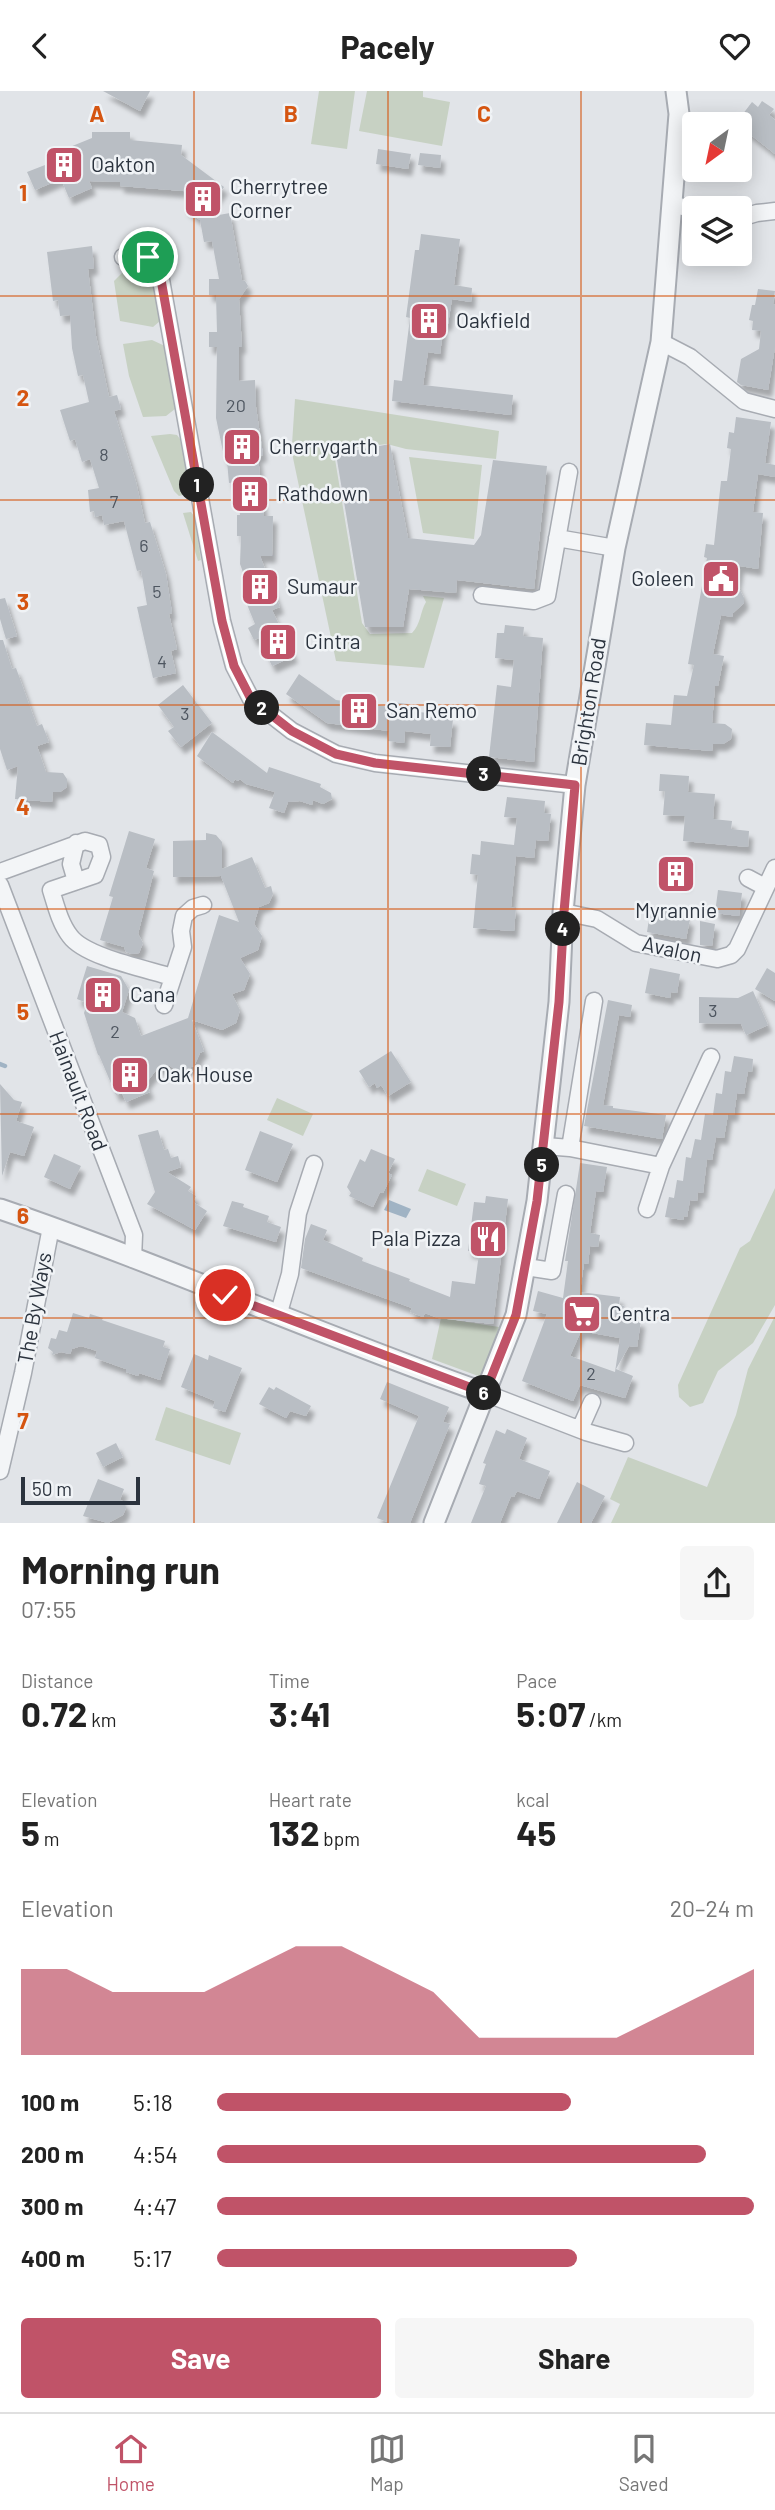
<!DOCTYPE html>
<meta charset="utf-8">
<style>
body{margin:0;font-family:Barlow,sans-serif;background:#f6f6f6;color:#222;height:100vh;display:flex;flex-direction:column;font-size:26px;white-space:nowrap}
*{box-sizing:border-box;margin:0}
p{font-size:23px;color:#767676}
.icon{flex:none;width:38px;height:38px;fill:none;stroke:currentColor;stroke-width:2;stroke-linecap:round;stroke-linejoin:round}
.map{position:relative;height:1432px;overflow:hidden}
.side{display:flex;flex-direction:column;background:#fff;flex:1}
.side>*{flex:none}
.needle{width:46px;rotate:213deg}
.tools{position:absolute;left:682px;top:21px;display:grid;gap:14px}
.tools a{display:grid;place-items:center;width:70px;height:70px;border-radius:7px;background:#fff;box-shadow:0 4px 18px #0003;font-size:35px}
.scale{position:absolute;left:21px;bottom:18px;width:119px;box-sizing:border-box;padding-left:7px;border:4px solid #2b333e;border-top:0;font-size:19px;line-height:24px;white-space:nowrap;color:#2b333e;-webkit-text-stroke:5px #f0f3f6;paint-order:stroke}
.pin{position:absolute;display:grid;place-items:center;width:60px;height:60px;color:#fff;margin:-30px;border:4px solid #fff;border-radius:50%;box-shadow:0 2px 7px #0007}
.km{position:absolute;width:35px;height:35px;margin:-18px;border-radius:50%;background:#222;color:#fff;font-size:19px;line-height:35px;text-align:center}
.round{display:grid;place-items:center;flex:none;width:74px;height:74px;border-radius:7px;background:#f6f6f6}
.head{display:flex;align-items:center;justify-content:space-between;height:119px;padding:0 21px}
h1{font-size:38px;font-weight:700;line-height:52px}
.metrics{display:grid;grid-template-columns:repeat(3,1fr);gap:10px;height:119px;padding:7px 21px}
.metrics div{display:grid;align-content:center}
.metrics b{font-size:35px;font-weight:700}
.metrics small{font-size:19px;font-weight:400}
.metrics p{font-size:19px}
.chart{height:196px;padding:14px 21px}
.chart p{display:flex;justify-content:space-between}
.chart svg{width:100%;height:126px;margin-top:7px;fill:#c05368;opacity:.7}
.button{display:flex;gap:14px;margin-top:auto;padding:14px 21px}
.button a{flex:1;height:80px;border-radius:7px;background:#c05368;color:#fff;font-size:28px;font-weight:700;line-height:80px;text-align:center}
.button a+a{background:#f6f6f6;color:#222}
ul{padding:0 21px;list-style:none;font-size:23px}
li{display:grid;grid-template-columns:112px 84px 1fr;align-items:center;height:52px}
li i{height:18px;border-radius:9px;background:#c05368}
header{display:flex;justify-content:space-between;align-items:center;height:91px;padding:0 21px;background:#fff;font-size:32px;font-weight:700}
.menu{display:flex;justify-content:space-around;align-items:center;height:98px;border-top:2px solid #e0e0e0;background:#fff;font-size:19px;color:#767676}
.menu a{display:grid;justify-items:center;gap:4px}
.menu .on{color:#c05368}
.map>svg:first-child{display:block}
</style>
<header><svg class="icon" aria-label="back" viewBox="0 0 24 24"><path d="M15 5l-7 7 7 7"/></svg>Pacely<svg class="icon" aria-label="heart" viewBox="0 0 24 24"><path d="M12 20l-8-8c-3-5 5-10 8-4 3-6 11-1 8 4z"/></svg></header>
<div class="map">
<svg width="775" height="1432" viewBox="0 0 775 1432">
<defs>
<filter id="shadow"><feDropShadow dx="4" dy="7" stdDeviation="2" flood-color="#0004"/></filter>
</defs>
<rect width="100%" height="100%" fill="#e1e4e8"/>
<path fill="#c7d1c3" d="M319,0H355L347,58L311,53Z
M367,0H423V6L450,11L442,55L359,40Z
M140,172L147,174L151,181L160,230L153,236L120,230L114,190L130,174Z
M152,249L165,255L175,318L166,325L143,326L129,285L123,253Z
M295,308L499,340L496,368L406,358L387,353L355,357L356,360L338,363L335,368L362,532L370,543L412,542C421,533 420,521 426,511L423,505L444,507L424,577L336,570L293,367L292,353Z
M170,343L177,344L180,348L190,400L187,403L179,405L174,400L151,345Z
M409,366L482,374L474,448L423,442Z
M191,421L194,425L201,469L198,470L183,422Z
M277,1007L313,1023L303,1045L267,1029Z
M427,1078L466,1093L457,1115L418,1100Z
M775,1097V1214L753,1252L718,1280L703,1312L690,1316L679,1306L678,1294L740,1157L750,1150Z
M775,1225V1432H611L620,1413L610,1408L628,1366L707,1396L736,1324L748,1278Z
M441,1227L499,1236L481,1286L432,1268Z
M166,1316L241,1342L230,1374L155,1349Z"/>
<path fill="#a0b3c4" d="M389,1109L411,1118L406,1127L384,1119Z"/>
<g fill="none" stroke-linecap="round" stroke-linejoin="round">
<path stroke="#a0b3c4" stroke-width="4.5" d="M0,973L5,975"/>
</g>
<path fill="#b9bec4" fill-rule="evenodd" filter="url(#shadow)" d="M103,0H150L140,20Z
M762,10L774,18L769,24L775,29V63L736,32L752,11L758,16Z
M92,41H130V49L182,54L181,64L224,96L202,127L230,122L242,189L245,190L248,195L239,208L242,256H239V290L255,289L256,316L263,364L258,365L264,425H273L272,465H260L280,516L272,519L294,565L272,575L259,547L254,549L248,537L255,533L246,511L253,508L240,473L241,445H237V424H240L236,391L229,392L227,370H225L216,327L217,256H209V241H217L216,204H209V188H219L212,150L204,151L200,129L184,117L196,101L120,95V91L89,90L92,97L69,107L61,88L35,99L27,81L63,67L60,60L92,47Z
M378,58L411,63L408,78L376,73Z
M420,62L441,64L440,77L418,74Z
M421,143L460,148L454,194L472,197L471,211L452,208L448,233L444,232L440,263L428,261L423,294L513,304L511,324L392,310L394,289L402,290L410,227L406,226L415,159H419Z
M92,155L94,177L88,178L96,245L109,306L117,304L121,318L114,320L136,391L145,432L150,431L166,483L172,522L169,523L177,558L171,560L176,582L153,587L137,516L147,514L141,479L137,480L124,430L104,434L102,424L95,426L94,420L90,421L88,399L99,397L90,368L82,371L75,348L70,350L60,319L89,311L83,284L78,285L72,257L70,224L60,225L58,209L53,210L47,161Z
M758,198L775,200L773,213L775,214V256L768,299L741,294L737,291L741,268L759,258L761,240L752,239L753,230L749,229L752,214H755Z
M736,326L771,331L765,372L775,374V386L758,383L753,421L763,422L758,478L740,475L737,493L744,507V512L733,522L732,526L721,524L713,563L724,565L718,595H715L712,632L725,633L732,638L731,648L723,653H713L712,660L644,654L646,632L671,634L674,604L687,605L694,574L688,573L707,467L704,466L706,453L714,454L721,390H727L731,358L727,357L729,341L734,342Z
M390,353L408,447L474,454L481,444L493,369L547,375L534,498L457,489L456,502L409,498L403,536H365L336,363Z
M5,507L17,545L6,548L0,528V508Z
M505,534L524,536L523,545L543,547L534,671L489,666L497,594L511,596L514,569L495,567L497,542H504Z
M0,549H3L12,578L16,577L37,635L42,633L49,651L37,655L46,681L63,682L67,688V696L60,701H53L52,711L15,708L18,675L7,679L0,658Z
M299,583L336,609L391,616L392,611L408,613V620L429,622V626L453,628L450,656L430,655L431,643L405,640L404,652L388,650L389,640L327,632L286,603Z
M183,594L212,632L181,656L168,640L174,636L158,614Z
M212,641L267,682L269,676L321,693L320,696L331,702L332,708L323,713L313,709L312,714L300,710L288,711L284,722L269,717L275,701L246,693L240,688L238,690L235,688L233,692L197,665Z
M660,683L689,685L688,701L715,703L713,728L732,730L731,738L749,740L748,756L683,750L685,725L663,724L665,700H659Z
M507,706L545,710L544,722L551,723L548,750L536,749L534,767L516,765L511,816H516L514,840L473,837L478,784L470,783L472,763L480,764L481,750L514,754L517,727L504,726Z
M129,740L155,748L146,777L154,780L138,843L143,852L139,862L132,863L126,861L124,856L100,849L113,806L109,805Z
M206,742L216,744L222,751V778L252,766L265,797L271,795L273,803L269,812L259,816L254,833L262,845L258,859L240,867L250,883L244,899L232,903L240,919L236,932L222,939L192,929L204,960L200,962L194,975L178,981L169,974L157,978L146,992L150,1001L126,1011L122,1002L116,1004L99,964H98L84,922L87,912L77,908L82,891L87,875L121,885L129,899L122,921L135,927L141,945L188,927L219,824L239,831L221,785L173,786V750L206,749Z
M670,765L689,767L686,793L657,788L660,767L670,768Z
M718,799L742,802L739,825L715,822Z
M651,815L685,821L684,827L690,828L686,848L647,841Z
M700,830L715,833L712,855L700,854Z
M650,877L680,883L677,902L671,901L670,907L645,902Z
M767,877L775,882V910L755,898Z
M753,900L768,934L746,944L741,933L699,932V906L738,907Z
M608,909L632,914L630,926L619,924L603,1014L613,1015V1017L666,1024L662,1048L584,1035Z
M391,960L411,991L388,1005L381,994L377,997L375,992L369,996L359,980Z
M734,965L753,968L752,981L748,980L744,1003L737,1002L734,1024L728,1023L724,1047L716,1046L712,1069L707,1068L703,1102L698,1101L697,1110L690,1109L687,1126L684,1125L683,1129L665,1126L669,1106L674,1107L677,1089L683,1090L686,1066L691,1067L695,1048L701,1049L705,1023L713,1024L716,1002L722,1003L725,980L731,981Z
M0,993L14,1009L22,1011L16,1030L34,1036L24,1065L10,1061L2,1085Z
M158,1039L164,1059L168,1058L171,1067L178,1065L181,1076L167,1081L191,1096L188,1100L196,1105L193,1111L207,1120L195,1139L147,1113L155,1101L138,1044Z
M260,1040L293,1053L277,1091L245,1079Z
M371,1058L395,1068L388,1082L392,1084L383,1102L380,1101L373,1116L349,1105L351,1102L347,1096L360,1068L365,1071Z
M54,1063L81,1075L70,1098L44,1086Z
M580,1072L607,1076L603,1101L596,1100L590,1142L600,1144L598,1156L590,1155L588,1173L584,1172L580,1201L620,1206L619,1214L624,1215L623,1218L632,1220L631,1228L641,1229L637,1256L629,1255L616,1278L633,1285L625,1307L580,1294L573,1310L522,1290L547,1223L533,1220L538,1200L563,1207L568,1170H565ZM581,1240L620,1247L615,1281L570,1265Z
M486,1105L508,1108L493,1233L438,1227L425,1222L423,1226L410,1221L412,1217L301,1177L305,1148L311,1133L327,1139L323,1149L363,1167L362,1170L410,1188L409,1190L450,1206L452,1190L475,1193L479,1162L468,1160L474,1111L485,1112Z
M232,1110L244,1113L243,1116L269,1125L267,1131L281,1136L276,1151L223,1135Z
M73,1222L89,1227L90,1223L103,1227L102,1229L165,1250L163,1256L170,1258L160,1289L139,1282L138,1285L126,1281V1278L95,1267L97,1260L81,1255L72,1258L70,1263L61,1261L52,1264L53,1261L48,1257L51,1247L56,1248L59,1239L67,1241Z
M194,1263L208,1269L209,1264L242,1277L225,1321L213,1317L215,1310L181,1296Z
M387,1291L449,1316L443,1331L450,1333L410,1432H390L377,1427L419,1325L380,1308Z
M269,1296L274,1299L276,1296L311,1315L306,1325L290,1320L286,1327L259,1313Z
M507,1338L527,1347L519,1368L550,1380L539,1408L517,1400L514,1406L511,1405L500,1432H471L486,1395L479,1393L486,1373L483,1372L496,1339L505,1343Z
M116,1352L123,1366L103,1376L96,1362Z
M98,1388L124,1398L120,1409L125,1411L126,1417L123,1424L108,1432L83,1425Z
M577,1391L605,1405L591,1432H557Z"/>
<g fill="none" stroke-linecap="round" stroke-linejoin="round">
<g stroke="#a7abb2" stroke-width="19">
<path id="minor" d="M671,113L695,119
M740,127L757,122L775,120
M123,166H148L158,172L222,530L234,575L251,608L292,640L336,663L375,672L575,694
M661,251L690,266L744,310L775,318
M557,447L615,457
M482,504L534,510L547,505L569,381
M76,752L71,773L76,790
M0,781L85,750L99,754L102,766L95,784L51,799C56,815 60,832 70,845C85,866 147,878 172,886
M748,787L765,796
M0,794L134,1144L133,1168
M563,821L597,828L636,852L717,868L731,864L737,858L775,777
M164,914L183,856L181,840L184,825L193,817L203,814
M545,1055L570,1057L661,1075
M570,1057L594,910
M647,1118L661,1075L711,966
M526,1176L552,1180L566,1103
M278,1225L290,1183L298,1122L314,1073
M485,1302L586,1341L625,1352
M580,1338L592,1311
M0,1380L23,1282L51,1136"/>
</g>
<g stroke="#a7abb2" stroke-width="23">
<path id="tertiary" d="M0,1118C164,1174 322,1245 485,1302
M434,1432L516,1224L537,1110L559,911L563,821L575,694L615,457L661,251L679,23L676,0"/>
</g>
<use href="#minor" stroke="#f3f5f7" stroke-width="16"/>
<use href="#tertiary" stroke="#f3f5f7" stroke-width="19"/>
</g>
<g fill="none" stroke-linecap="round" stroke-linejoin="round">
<g stroke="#fff" stroke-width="14">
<path id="route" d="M148,166L158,172L222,530L234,575L251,608L292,640L336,663L375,672L575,694L564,821L559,911L537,1110L516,1224L485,1302L225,1204"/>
</g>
<use href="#route" stroke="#c05368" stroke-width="9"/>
</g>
<path fill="none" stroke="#d55511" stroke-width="2" stroke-opacity="0.55" d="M194,0V1432M388,0V1432M581,0V1432M0,205H775M0,409H775M0,614H775M0,818H775M0,1023H775M0,1227H775"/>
<defs>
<g id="building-square" transform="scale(2.0125)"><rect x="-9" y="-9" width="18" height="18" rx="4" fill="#c05368" stroke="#f0f3f6"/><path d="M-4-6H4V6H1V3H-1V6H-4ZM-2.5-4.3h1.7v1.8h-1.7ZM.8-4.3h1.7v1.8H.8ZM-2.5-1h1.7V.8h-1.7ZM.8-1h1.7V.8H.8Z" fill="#fff"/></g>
<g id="civic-square" transform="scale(2.0125)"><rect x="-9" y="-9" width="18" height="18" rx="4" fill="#c05368" stroke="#f0f3f6"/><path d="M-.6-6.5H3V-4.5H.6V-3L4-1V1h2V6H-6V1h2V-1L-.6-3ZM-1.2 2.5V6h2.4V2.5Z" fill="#fff"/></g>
<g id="restaurant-square" transform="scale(2.0125)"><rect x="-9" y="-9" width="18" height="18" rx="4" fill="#c05368" stroke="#f0f3f6"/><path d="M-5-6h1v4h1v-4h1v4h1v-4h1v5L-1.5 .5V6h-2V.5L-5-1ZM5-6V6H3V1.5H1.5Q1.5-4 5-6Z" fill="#fff"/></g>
<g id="supermarket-square" transform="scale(2.0125)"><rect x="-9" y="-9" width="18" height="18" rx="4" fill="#c05368" stroke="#f0f3f6"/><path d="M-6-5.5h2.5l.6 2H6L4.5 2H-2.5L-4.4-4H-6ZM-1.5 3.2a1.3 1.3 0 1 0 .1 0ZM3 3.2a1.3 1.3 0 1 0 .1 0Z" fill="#fff"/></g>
</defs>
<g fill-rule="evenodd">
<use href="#building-square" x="64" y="74"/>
<use href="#building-square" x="203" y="108"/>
<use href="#building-square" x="429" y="230"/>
<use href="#building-square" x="242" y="356"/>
<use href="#building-square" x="250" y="403"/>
<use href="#civic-square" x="721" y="488"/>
<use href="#building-square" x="260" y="496"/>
<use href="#building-square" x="278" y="551"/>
<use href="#building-square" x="359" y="620"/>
<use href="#building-square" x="676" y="783"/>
<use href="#building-square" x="103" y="904"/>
<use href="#building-square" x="130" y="984"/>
<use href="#restaurant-square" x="488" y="1148"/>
<use href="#supermarket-square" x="582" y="1223"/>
</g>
<g text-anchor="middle" stroke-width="5" stroke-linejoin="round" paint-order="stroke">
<g font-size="18" fill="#4e5660">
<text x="236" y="321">20</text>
<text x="104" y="370">8</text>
<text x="114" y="417">7</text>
<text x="144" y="461">6</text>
<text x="157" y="507">5</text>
<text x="162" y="577">4</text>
<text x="185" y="629">3</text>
<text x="713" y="926">3</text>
<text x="115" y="947">2</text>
<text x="591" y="1289">2</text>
</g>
<g font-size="21" fill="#2b333e" stroke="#f0f3f6" text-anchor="start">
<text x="91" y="81">Oakton</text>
<text x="230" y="103">Cherrytree<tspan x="230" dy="24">Corner</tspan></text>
<text x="456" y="237">Oakfield</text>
<text x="269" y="363">Cherrygarth</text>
<text x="277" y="410">Rathdown</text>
<text x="694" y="495" text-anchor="end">Goleen</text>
<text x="287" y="503">Sumaur</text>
<text x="305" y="558">Cintra</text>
<text x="386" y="627">San Remo</text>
<text x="676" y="827" text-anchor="middle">Myrannie</text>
<text x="130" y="911">Cana</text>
<text x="157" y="991">Oak House</text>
<text x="461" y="1155" text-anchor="end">Pala Pizza</text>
<text x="609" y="1230">Centra</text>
</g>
<g font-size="21" fill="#2b333e" stroke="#f0f3f6">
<text transform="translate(589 611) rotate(-81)" y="7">Brighton Road</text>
<text transform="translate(672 859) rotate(12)" y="7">Avalon</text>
<text transform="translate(78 1000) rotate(69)" y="7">Hainault Road</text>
<text transform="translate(35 1217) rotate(-80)" y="7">The By Ways</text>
</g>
</g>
<g font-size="23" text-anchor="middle" font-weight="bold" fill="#d55511" stroke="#f0f3f6" stroke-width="5" stroke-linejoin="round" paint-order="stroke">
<text x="97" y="31">A</text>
<text x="291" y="31">B</text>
<text x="484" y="31">C</text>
<text x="23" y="110">1</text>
<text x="23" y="315">2</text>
<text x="23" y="519">3</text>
<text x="23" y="724">4</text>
<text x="23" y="929">5</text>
<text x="23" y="1133">6</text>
<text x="23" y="1338">7</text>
</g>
</svg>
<div class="tools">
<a><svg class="needle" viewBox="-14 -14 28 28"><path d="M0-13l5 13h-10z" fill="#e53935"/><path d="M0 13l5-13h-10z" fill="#767676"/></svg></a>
<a><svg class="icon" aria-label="layers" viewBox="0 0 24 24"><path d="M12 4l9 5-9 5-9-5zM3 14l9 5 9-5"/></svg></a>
</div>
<div class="scale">50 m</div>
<div class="pin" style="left:148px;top:166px;background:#1e9e55"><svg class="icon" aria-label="arrive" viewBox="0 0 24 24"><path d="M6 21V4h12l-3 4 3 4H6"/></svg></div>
<div class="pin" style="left:225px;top:1204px;background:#d93025"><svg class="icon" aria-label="check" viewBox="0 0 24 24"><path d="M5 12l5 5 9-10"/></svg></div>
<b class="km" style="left:197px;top:394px">1</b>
<b class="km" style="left:262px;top:617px">2</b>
<b class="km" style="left:484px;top:683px">3</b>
<b class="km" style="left:563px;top:838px">4</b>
<b class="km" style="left:542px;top:1074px">5</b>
<b class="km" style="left:484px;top:1302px">6</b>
</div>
<section class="side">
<div class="head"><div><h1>Morning run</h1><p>07:55</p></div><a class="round"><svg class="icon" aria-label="share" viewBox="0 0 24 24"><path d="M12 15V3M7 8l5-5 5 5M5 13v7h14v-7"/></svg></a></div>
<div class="metrics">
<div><p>Distance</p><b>0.72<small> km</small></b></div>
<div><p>Time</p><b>3:41</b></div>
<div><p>Pace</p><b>5:07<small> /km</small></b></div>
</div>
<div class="metrics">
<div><p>Elevation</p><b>5<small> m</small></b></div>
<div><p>Heart rate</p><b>132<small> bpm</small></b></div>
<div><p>kcal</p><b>45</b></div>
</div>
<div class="chart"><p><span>Elevation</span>20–24 m</p>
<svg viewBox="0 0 160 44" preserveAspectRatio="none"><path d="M0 44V14L10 14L20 22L30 22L40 22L50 14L60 6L70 6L80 14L90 22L100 38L110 38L120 38L130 38L140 30L150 22L160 14V44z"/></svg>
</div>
<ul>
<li><b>100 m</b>5:18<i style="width:66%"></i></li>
<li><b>200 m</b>4:54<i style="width:91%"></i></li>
<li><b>300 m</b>4:47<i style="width:100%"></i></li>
<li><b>400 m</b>5:17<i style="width:67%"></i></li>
</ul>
<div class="button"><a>Save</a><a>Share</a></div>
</section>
<nav class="menu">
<a class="on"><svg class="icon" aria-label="home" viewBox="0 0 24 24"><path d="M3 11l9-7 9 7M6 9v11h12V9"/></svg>Home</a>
<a><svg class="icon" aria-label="map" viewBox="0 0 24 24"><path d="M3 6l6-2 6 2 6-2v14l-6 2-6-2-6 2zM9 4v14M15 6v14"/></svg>Map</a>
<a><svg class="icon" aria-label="saved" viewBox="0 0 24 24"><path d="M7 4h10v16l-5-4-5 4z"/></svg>Saved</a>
</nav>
